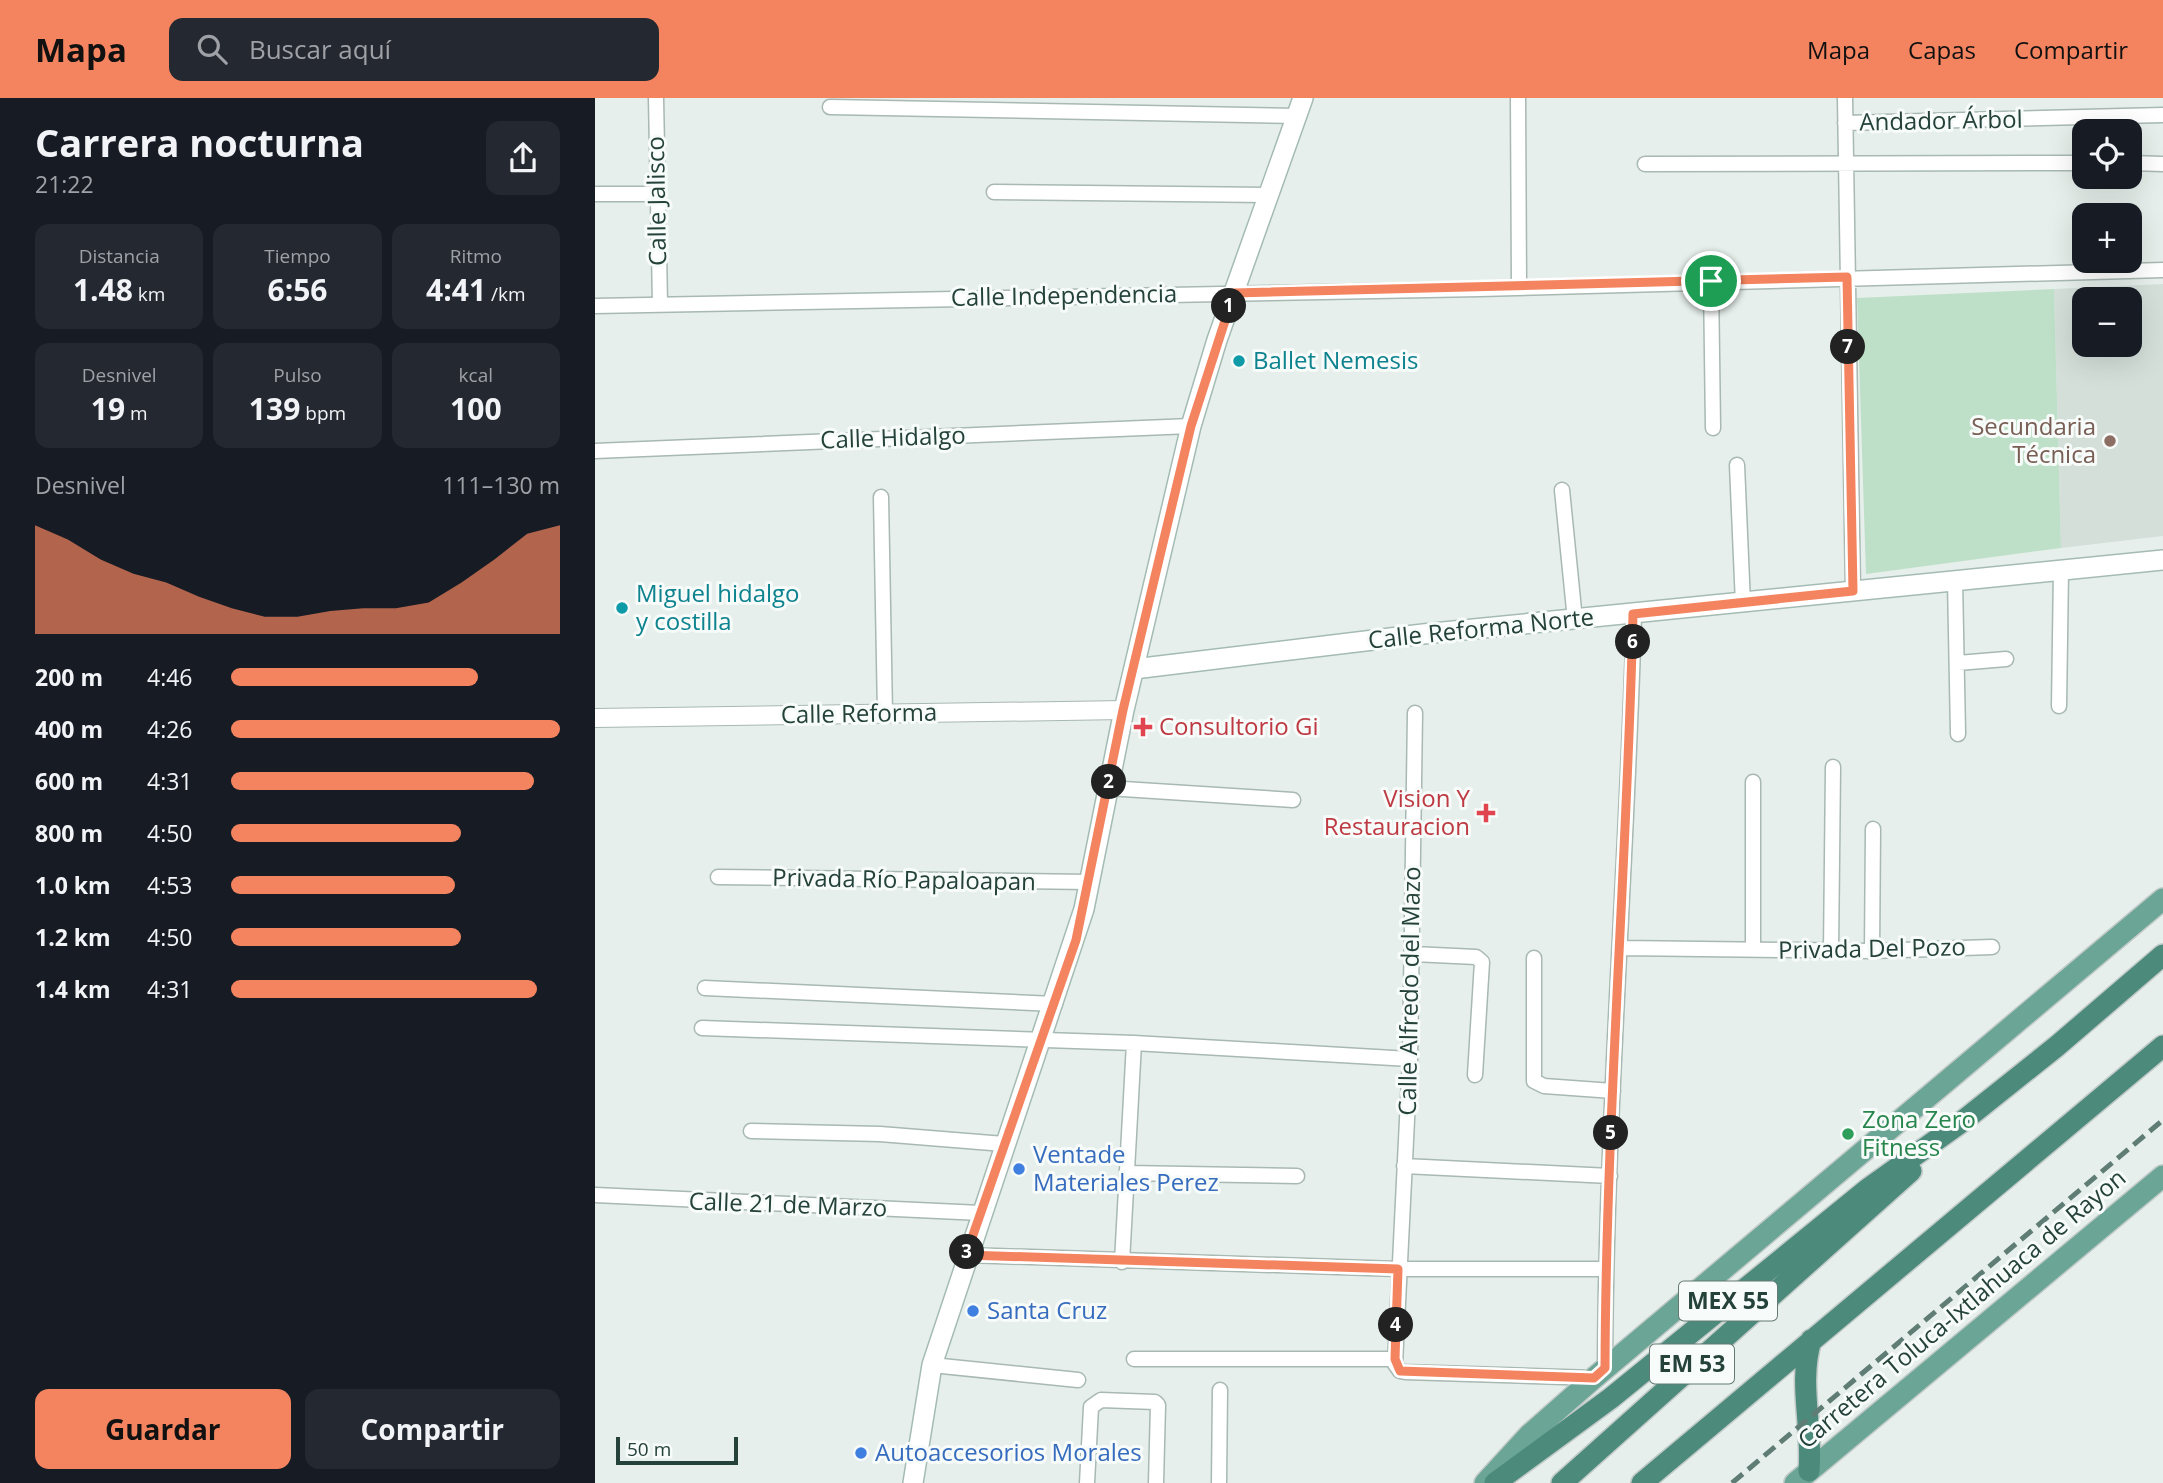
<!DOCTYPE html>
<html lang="es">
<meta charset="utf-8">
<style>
body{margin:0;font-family:"Open Sans",sans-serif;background:#242831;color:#f1f3f6;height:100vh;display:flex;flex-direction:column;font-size:26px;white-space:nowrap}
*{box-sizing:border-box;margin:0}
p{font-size:23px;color:#9ea1a6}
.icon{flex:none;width:38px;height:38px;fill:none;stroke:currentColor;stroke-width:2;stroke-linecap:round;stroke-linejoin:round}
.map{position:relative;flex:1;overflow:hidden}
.panel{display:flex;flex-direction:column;background:#171b24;width:595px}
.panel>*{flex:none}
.controls{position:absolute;left:1477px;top:21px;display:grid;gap:14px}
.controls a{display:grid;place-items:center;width:70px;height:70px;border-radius:14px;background:#171b24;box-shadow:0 7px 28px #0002;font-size:35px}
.scale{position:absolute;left:21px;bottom:18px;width:122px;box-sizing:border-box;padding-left:7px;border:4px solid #24423a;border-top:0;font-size:19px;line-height:24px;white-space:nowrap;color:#24423a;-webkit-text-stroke:5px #f7fbf9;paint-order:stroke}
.pin{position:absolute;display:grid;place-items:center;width:60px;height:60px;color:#fff;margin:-30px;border:4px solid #fff;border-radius:50%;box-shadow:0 2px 7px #0007}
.km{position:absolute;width:35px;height:35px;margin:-18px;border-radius:50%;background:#222;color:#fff;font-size:19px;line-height:35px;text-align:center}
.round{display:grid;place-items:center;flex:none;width:74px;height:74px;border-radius:14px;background:#242831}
.overview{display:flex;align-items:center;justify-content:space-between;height:119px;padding:0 35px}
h1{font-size:38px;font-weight:700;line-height:52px}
.stats{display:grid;grid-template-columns:repeat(3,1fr);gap:10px;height:119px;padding:7px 35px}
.stats div{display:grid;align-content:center;border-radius:14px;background:#242831;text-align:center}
.stats b{font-size:30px;font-weight:700}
.stats small{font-size:19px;font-weight:400}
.stats p{font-size:19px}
.chart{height:196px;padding:14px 35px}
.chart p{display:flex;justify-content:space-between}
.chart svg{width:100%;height:126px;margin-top:7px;fill:#f4845f;opacity:.7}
.cta{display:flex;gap:14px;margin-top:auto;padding:14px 35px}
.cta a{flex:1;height:80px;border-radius:14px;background:#f4845f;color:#111;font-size:28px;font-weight:700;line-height:80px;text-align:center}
.cta a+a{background:#242831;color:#f1f3f6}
ul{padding:0 35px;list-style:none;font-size:23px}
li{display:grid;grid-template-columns:112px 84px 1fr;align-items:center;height:52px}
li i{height:18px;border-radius:9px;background:#f4845f}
header{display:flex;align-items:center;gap:42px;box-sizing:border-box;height:98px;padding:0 35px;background:#f4845f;color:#111}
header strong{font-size:33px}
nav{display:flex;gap:38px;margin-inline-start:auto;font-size:24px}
.search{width:490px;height:63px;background:#242831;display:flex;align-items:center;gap:18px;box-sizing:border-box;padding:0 24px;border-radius:14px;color:#9ea1a6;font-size:26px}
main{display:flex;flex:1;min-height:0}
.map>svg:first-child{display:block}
</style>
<header>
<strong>Mapa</strong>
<div class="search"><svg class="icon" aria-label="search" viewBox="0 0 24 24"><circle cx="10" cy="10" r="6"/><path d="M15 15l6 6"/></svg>Buscar aquí</div>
<nav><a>Mapa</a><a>Capas</a><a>Compartir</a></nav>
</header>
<main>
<section class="panel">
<div class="overview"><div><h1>Carrera nocturna</h1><p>21:22</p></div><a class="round"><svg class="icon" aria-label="share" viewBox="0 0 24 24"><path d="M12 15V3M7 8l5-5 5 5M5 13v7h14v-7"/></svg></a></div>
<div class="stats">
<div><p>Distancia</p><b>1.48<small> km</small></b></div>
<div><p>Tiempo</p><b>6:56</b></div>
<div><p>Ritmo</p><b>4:41<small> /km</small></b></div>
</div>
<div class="stats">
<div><p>Desnivel</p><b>19<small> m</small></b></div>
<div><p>Pulso</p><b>139<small> bpm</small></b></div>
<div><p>kcal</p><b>100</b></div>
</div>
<div class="chart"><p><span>Desnivel</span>111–130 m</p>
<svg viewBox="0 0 160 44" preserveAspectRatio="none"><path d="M0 44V6L10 11L20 18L30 23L40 26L50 31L60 35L70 38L80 38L90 36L100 35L110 35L120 33L130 26L140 18L150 9L160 6V44z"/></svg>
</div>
<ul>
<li><b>200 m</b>4:46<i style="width:75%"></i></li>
<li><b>400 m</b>4:26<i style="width:100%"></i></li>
<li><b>600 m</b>4:31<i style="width:92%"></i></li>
<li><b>800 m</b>4:50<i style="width:70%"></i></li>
<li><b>1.0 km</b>4:53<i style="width:68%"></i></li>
<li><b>1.2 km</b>4:50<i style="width:70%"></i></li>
<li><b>1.4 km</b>4:31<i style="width:93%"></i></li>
</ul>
<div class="cta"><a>Guardar</a><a>Compartir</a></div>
</section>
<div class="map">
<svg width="1568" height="1385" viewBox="0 0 1568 1385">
<rect width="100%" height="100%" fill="#e6efeb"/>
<path fill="#d4dfda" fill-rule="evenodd" d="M1568,186V438L1466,450L1459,191ZM1489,201H1535V247H1489Z"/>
<path fill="#bfe0c8" d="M1459,191L1466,450L1271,476L1262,200Z"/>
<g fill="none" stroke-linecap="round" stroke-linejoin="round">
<g stroke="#a8b8b2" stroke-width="17">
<path id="minor" d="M61,0L65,206
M923,0L924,189
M1250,0L1258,493
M235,9L702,18
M1250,25L1568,17
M1535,65L1568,66
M1050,66L1489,65
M399,94L673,97
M0,96H61
M1116,183L1118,330
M0,208L885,191L1568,172
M0,353L596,328
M1142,367L1148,506
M967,392L980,522
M286,399L290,616
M1360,483L1363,636
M1363,565L1411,561
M1464,608L1466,472
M820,615L815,961L800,1266L805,1273L810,1274L999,1280
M1158,684V852
M513,690L698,702
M123,779L495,784
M1027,850L1277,853L1397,849
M1236,853L1238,669
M1277,853L1278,731
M818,856L881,859L887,864L880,977
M939,860V983L949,988L1018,993
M110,890L460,906
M107,930L539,945L815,961
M156,1033L285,1036L409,1046
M809,1068L1015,1078
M532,1075L702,1078
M0,1097L386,1115
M371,1157L803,1171H1011
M527,1164L539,945
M539,1261H800
M337,1267L483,1282
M1010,1270C1011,1019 1032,768 1039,516
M492,1385L496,1309L506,1302L560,1304L563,1307L561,1385
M624,1385L625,1292"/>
</g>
<g stroke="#a8b8b2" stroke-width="20">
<path id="tertiary" d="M0,620L529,612"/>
</g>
<g stroke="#a4bbb3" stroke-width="22">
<path id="secondary" d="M539,571L828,536L1568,462
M318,1385L337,1267L489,811L529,612L596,328L622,242L708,0"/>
</g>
<g stroke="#c2cac8" stroke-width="24">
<path id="primary" d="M890,1385L934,1337L999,1280L1568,801
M1200,1385L1568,1078"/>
</g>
<g stroke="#c2cac8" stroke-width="24">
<path id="trunk" d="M1214,1373C1218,1328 1203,1286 1216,1242
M900,1385L1016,1300L1274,1090L1368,1023L1462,948L1568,857
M967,1385L1316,1073
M1047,1385L1568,948"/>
</g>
<use href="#minor" stroke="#fff" stroke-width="14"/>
<use href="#tertiary" stroke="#fff" stroke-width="18"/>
<use href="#secondary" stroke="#fff" stroke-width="19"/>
<use href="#primary" stroke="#6aa596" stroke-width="21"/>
<use href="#trunk" stroke="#4c8a7c" stroke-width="21"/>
<path stroke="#5f7d75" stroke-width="5" stroke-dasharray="14 7" stroke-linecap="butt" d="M1137,1385L1568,1022"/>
</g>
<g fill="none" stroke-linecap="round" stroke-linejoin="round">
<g stroke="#fff" stroke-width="14">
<path id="route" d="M1252,179L1258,493L1038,516C1032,768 1011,1019 1010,1270L999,1280L805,1273L800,1261L803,1171L371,1157L481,842L528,612L596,328L639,195Z"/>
</g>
<use href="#route" stroke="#f4845f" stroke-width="9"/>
</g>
<g fill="#0f9aa8" stroke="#f7fbf9" stroke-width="2.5">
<circle cx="644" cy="263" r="7"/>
<circle cx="27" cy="510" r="7"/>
</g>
<circle fill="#8d6e63" stroke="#f7fbf9" stroke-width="2.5" cx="1515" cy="343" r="7"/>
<g fill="#e0444e" stroke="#f7fbf9" stroke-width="2.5">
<path d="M544.5 618.5h7v7h7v7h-7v7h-7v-7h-7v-7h7z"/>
<path d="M887.5 704.5h7v7h7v7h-7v7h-7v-7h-7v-7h7z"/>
</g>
<circle fill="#2e9e5b" stroke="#f7fbf9" stroke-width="2.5" cx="1253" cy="1036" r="7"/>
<g fill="#3f7fe0" stroke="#f7fbf9" stroke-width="2.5">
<circle cx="424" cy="1071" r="7"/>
<circle cx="378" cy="1213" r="7"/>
<circle cx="266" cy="1355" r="7"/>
</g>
<g text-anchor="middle" stroke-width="6" stroke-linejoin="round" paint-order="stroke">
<g fill="#f7fbf9" stroke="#637a73" stroke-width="2">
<rect x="1084" y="1183.5" width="98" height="39" rx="5"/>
<rect x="1055" y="1246.5" width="84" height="39" rx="5"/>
</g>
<g font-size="23" font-weight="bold" fill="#24423a">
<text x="1133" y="1211">MEX 55</text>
<text x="1097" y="1274">EM 53</text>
</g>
<g font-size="24" fill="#24423a" stroke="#f7fbf9">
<text transform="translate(1346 23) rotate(-1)" y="8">Andador Árbol</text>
<text transform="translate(62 103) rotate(-91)" y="8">Calle Jalisco</text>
<text transform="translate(469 198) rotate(-1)" y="8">Calle Independencia</text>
<text transform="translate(298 340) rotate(-2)" y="8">Calle Hidalgo</text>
<text transform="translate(886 531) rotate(-6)" y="8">Calle Reforma Norte</text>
<text transform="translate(264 616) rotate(-1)" y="8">Calle Reforma</text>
<text transform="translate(309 782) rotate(1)" y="8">Privada Río Papaloapan</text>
<text transform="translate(1277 851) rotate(-1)" y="8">Privada Del Pozo</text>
<text transform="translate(815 893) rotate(-89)" y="8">Calle Alfredo del Mazo</text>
<text transform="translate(193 1107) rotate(2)" y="8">Calle 21 de Marzo</text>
<text transform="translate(1367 1211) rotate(-40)" y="8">Carretera Toluca-Ixtlahuaca de Rayon</text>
</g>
<g font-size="24" fill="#0d838f" stroke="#f7fbf9" text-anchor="start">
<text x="658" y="271">Ballet Nemesis</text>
<text x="41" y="504">Miguel hidalgo<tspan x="41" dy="28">y costilla</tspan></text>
</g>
<g font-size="24" fill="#785e54" stroke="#f7fbf9" text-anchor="end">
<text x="1501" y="337">Secundaria<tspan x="1501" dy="28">Técnica</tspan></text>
</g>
<g font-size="24" fill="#be3a42" stroke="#f7fbf9" text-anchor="start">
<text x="564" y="637">Consultorio Gi</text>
<text x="875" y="709" text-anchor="end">Vision Y<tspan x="875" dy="28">Restauracion</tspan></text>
</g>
<g font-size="24" fill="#27864d" stroke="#f7fbf9" text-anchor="start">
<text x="1267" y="1030">Zona Zero<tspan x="1267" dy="28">Fitness</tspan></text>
</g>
<g font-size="24" fill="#366cbe" stroke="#f7fbf9" text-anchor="start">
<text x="438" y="1065">Ventade<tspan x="438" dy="28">Materiales Perez</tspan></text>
<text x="392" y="1221">Santa Cruz</text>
<text x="280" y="1363">Autoaccesorios Morales</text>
</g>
</g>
</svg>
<div class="controls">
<a><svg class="icon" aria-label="locate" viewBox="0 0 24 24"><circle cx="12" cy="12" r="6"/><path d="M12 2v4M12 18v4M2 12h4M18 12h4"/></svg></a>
<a>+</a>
<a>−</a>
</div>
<div class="scale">50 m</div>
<div class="pin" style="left:1116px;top:183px;background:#1e9e55"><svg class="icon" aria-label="arrive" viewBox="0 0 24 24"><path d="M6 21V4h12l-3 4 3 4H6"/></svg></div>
<b class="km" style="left:634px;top:208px">1</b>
<b class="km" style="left:514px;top:684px">2</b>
<b class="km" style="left:372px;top:1154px">3</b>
<b class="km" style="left:801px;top:1227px">4</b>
<b class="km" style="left:1016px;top:1035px">5</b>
<b class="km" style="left:1038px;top:544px">6</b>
<b class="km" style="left:1253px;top:249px">7</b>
</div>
</main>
